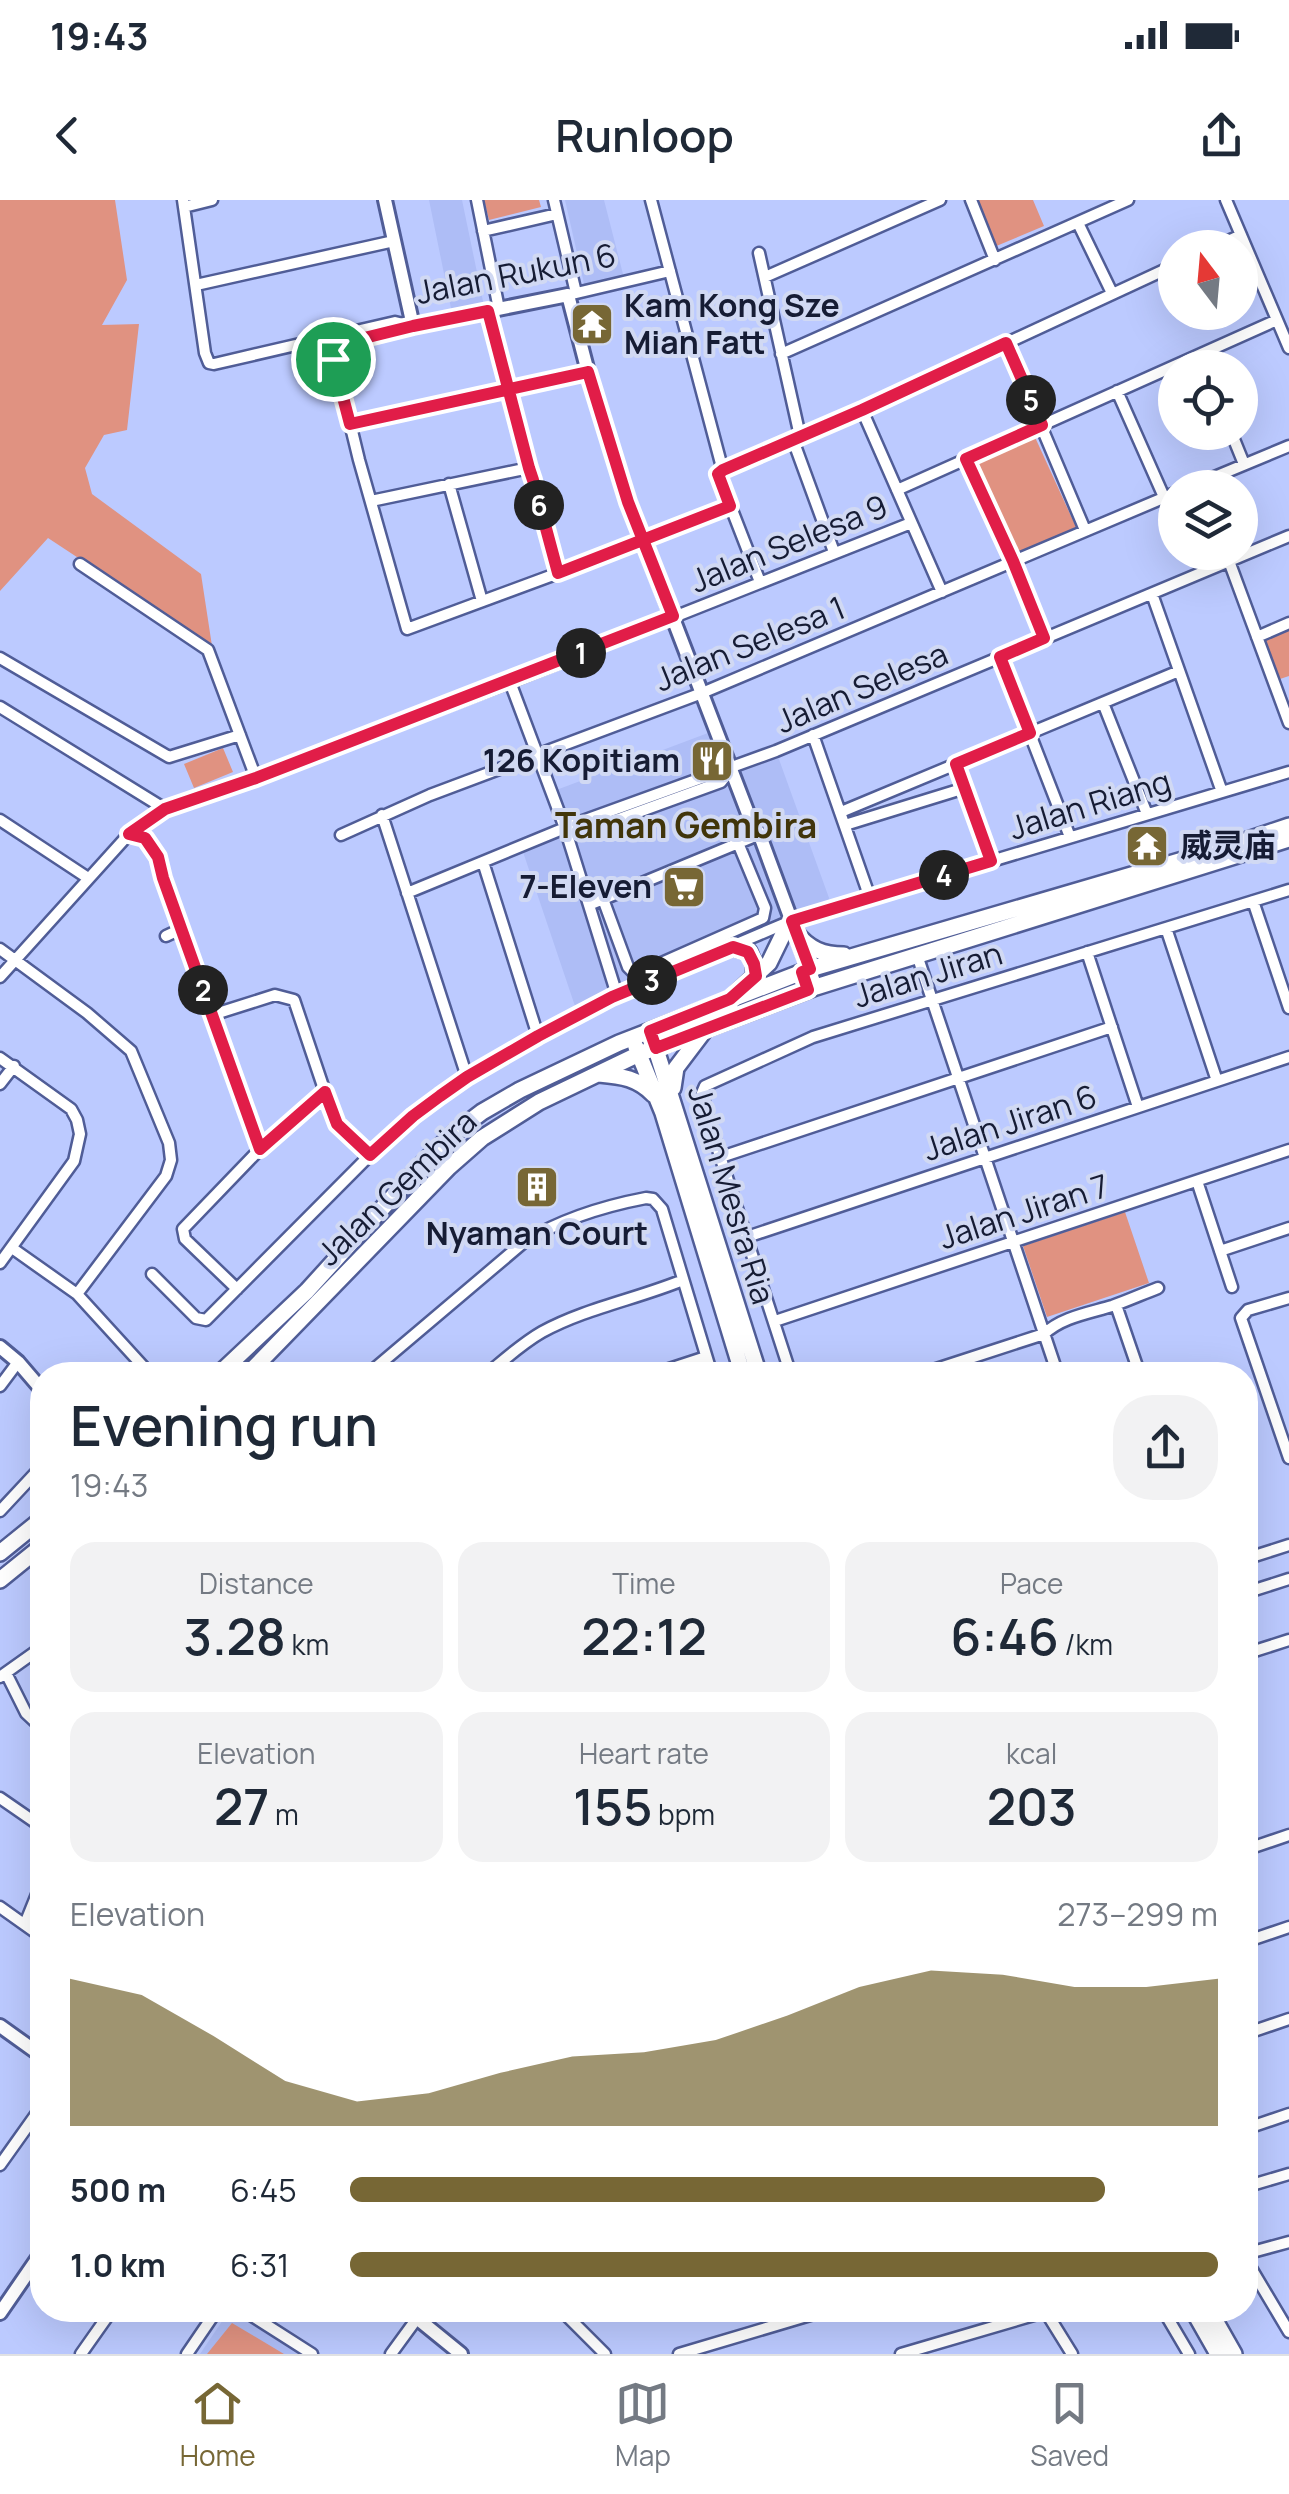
<!DOCTYPE html>
<meta charset="utf-8">
<style>
body{margin:0;font-family:Manrope,"Noto Sans SC",sans-serif;background:#f2f2f3;color:#1f2937;height:100vh;display:flex;flex-direction:column;font-size:38px;white-space:nowrap}
*{box-sizing:border-box;margin:0}
p{font-size:32px;color:#747a83}
.icon{flex:none;width:55px;height:55px;fill:none;stroke:currentColor;stroke-width:2;stroke-linecap:round;stroke-linejoin:round}
.map{position:relative;flex:1;overflow:hidden}
.sheet{position:absolute;left:30px;top:1162px;width:1228px;height:960px;display:flex;flex-direction:column;background:#fff;border-radius:40px;box-shadow:0 10px 40px #0002}
.sheet>*{flex:none}
.needle{width:65px;rotate:344deg}
.controls{position:absolute;left:1158px;top:30px;display:grid;gap:20px}
.controls a{display:grid;place-items:center;width:100px;height:100px;border-radius:50%;background:#fff;box-shadow:0 10px 40px #0002;font-size:50px}
.pin{position:absolute;display:grid;place-items:center;width:85px;height:85px;color:#fff;margin:-42px;border:5px solid #fff;border-radius:50%;box-shadow:0 2px 10px #0007}
.km{position:absolute;width:50px;height:50px;margin:-25px;border-radius:50%;background:#222;color:#fff;font-size:28px;line-height:50px;text-align:center}
.round{display:grid;place-items:center;flex:none;width:105px;height:105px;border-radius:40px;background:#f2f2f3}
.summary{display:flex;align-items:center;justify-content:space-between;height:170px;padding:0 40px}
h1{font-size:55px;font-weight:600;line-height:75px}
.figures{display:grid;grid-template-columns:repeat(3,1fr);gap:15px;height:170px;padding:10px 40px}
.figures div{display:grid;align-content:center;border-radius:25px;background:#f2f2f3;text-align:center}
.figures b{font-size:50px;font-weight:600}
.figures small{font-size:28px;font-weight:400}
.figures p{font-size:28px}
.chart{height:280px;padding:20px 40px}
.chart p{display:flex;justify-content:space-between}
.chart svg{width:100%;height:180px;margin-top:10px;fill:#776735;opacity:.7}
ul{padding:0 40px;list-style:none;font-size:32px}
li{display:grid;grid-template-columns:160px 120px 1fr;align-items:center;height:75px}
li i{height:25px;border-radius:12px;background:#776735}
.status{display:flex;justify-content:space-between;align-items:center;height:70px;padding:0 50px;background:#fff;direction:ltr}
.status svg{height:28px;fill:currentColor}
header{display:flex;justify-content:space-between;align-items:center;height:130px;padding:0 40px;background:#fff;font-size:45px;font-weight:600}
.tab-bar{display:flex;justify-content:space-around;align-items:center;height:140px;border-top:2px solid #e0e1e3;background:#fff;font-size:28px;color:#747a83}
.tab-bar a{display:grid;justify-items:center;gap:5px}
.tab-bar .selected{color:#776735}
.map>svg:first-child{display:block}
</style>
<div class="status"><b>19:43</b><svg viewBox="0 0 49 12"><path d="M0 12V9h3v3zM5 12V6h3v6zM10 12V3h3v9zM15 12V0h3v12zM26 1h20v11H26zM47 4h2v5h-2z"/></svg></div>
<header><svg class="icon" aria-label="back" viewBox="0 0 24 24"><path d="M15 5l-7 7 7 7"/></svg>Runloop<svg class="icon" aria-label="share" viewBox="0 0 24 24"><path d="M12 15V3M7 8l5-5 5 5M5 13v7h14v-7"/></svg></header>
<div class="map">
<svg width="1289" height="2154" viewBox="0 0 1289 2154">
<rect width="100%" height="100%" fill="#bccaff"/>
<path fill="#aebdf6" d="M429,0H462L484,106L452,113Z
M565,0H604L624,78L585,88Z
M716,530L731,568L776,551L833,709L578,815L521,646L564,628L551,592Z
M235,2113L299,2154H200L227,2114Z"/>
<path fill="#e09281" d="M0,0H115L127,80L102,125L139,124L127,230L104,235L85,268L92,294L201,374L212,446L48,338L0,391Z
M484,0H539L541,7L489,20Z
M974,0H1033L1044,26L994,47Z
M1034,235L1076,327L1016,355L974,263Z
M1289,429V476L1277,480L1264,439Z
M223,548L233,572L194,588L184,564Z
M1125,1012L1149,1083L1047,1117L1023,1046Z
M232,2123L284,2154H207Z"/>
<g fill="none" stroke-linecap="round" stroke-linejoin="round">
<g stroke="#505d97" stroke-width="15">
<path id="minor" d="M183,0L205,153L209,163L214,164L395,122L412,126
M477,0L499,109
M554,0L576,93
M651,0L723,271
M971,0L995,60
M1226,0L1289,148
M184,7L212,0
M1078,23L1112,93
M483,31L557,14
M1213,48L1241,35
M759,53L800,236
M765,77L940,0
M196,85L394,41
M568,95L670,71
M487,111L558,373
M413,126L340,144L334,147L333,153L359,260L407,429L645,341L730,306
M1006,143L1085,330
M781,154L1128,0
M1117,191L1164,297
M862,210L942,392
M351,223L588,172
M1231,232L1244,264
M793,240L834,352
M966,259L1013,361L1045,438
M449,284L482,401
M1188,288L1289,246
M897,290L1277,120
M371,301L529,268
M1229,361L1289,523
M80,364L208,450L256,578
M760,382L718,274L723,271L862,210L1175,65
M1152,394L1222,592
M1257,437L1289,423
M1000,457L1070,637
M0,458L169,557L240,535
M510,482L565,628L617,795
M1103,503L1147,614
M0,507L165,609
M813,535L870,698
M956,564L991,661
M841,612L1179,471
M382,615L467,877
M0,620L88,678
M845,625L965,588
M566,628L586,631L721,582L731,569
M130,634L145,638L158,657L163,678L260,949
M341,635L430,595L702,493L1175,293
M483,662L538,836
M407,693L577,623L776,551L1289,336
M603,699L628,767L633,772H641L763,718L765,708L738,643
M1253,701L1289,808
M589,705L753,637
M791,721L1289,572
M1166,728L1217,881
M166,736L181,729
M0,749L87,813L131,851L169,943L171,960L166,976L77,1094
M1087,752L1138,907
M917,755L1058,1175
M0,777L129,634L165,609L256,578L510,482L911,323
M212,815L275,795L294,800L334,919L340,928L370,955
M0,858L71,909L77,920L80,934L74,961L0,1063
M0,884L14,866
M721,957L1112,827
M1197,981L1232,1087
M747,1037L1289,857
M12,1048L77,1094L151,1175
M1220,1051L1289,1028
M152,1074L196,1118L206,1120L370,955L413,916L467,877L612,797L786,723
M237,1089L185,1039L183,1029L260,949L325,892
M1289,1098L1248,1110L1241,1118L1289,1258
M1116,1105L1140,1175
M775,1121L1289,950
M367,1175L524,1042C560,1020 604,1006 646,998L653,999L662,1009L712,1175
M486,1175C504,1160 521,1144 542,1132C586,1108 637,1099 683,1080
M651,1175L706,1157
M791,1175L709,922L702,893L705,886L813,837L1289,690
M918,1175L1044,1134C1062,1117 1089,1113 1112,1106C1127,1101 1142,1094 1158,1088
M0,1186L18,1162
M0,1311L42,1266
M1245,1359L1289,1345
M1245,1393L1289,1379
M1245,1454L1289,1440
M6,1473L26,1513L42,1528
M0,1477L42,1447
M0,1598L42,1627
M1245,1650L1289,1635
M0,1707L42,1737
M25,1724L42,1682
M1245,1742L1289,1727
M1245,1834L1289,1819
M1245,1929L1289,1914
M0,1965L42,1906
M1245,1987L1289,1974
M1245,2054L1289,2042
M1245,2058L1289,2132
M243,2110L312,2154
M561,2110L605,2154
M1163,2110L1189,2154
M1046,2112L1072,2154
M81,2154L112,2110
M187,2154L217,2110
M391,2154L418,2117
M679,2154L827,2110
M901,2154L1051,2110"/>
</g>
<g stroke="#505d97" stroke-width="18">
<path id="tertiary" d="M385,0L413,126L568,95L588,172L628,301L752,624L759,633L816,787
M0,1147L18,1162L42,1190
M0,1826L42,1856
M407,2110L461,2154
M0,2113L42,2052"/>
</g>
<g stroke="#505d97" stroke-width="20">
<path id="secondary" d="M796,733C809,749 823,755 844,755
M733,747L749,752L754,764L755,776
M737,793L769,763L787,726
M653,840L759,1175
M636,847L663,913L743,1175
M599,874C622,876 638,878 654,895
M673,888L676,868L704,831
M218,1175L307,1091L428,958L453,934L482,912L520,890L619,843L810,769L1227,647L1289,626
M247,1175L449,967L482,938L539,902L639,854L816,787L1289,639
M0,1353L42,1319
M0,1380L42,1346
M1193,2110L1218,2154
M1209,2110L1234,2154"/>
</g>
<use href="#minor" stroke="#fff" stroke-width="10"/>
<use href="#tertiary" stroke="#fff" stroke-width="12"/>
<use href="#secondary" stroke="#fff" stroke-width="15"/>
</g>
<g fill="none" stroke-linecap="round" stroke-linejoin="round">
<g stroke="#fff" stroke-width="20">
<path id="route" d="M333,159L350,224C430,206 509,189 588,172L628,302L673,416L256,578L165,609L129,634L145,638L158,657L163,678L260,949L325,892L337,924L370,955L413,916L440,896L467,877L538,836L612,797L733,747L748,752L754,764L756,776L730,799L650,831L656,848L808,790L802,772L810,769L792,721L991,661L956,564L1030,533L1000,457L1044,438L1013,361L966,259L1042,225L1006,143L862,210L723,270L718,274L730,306L558,373L533,280L529,268L488,111L413,126L340,144L333,150V159"/>
</g>
<use href="#route" stroke="#e11d48" stroke-width="12"/>
</g>
<defs>
<g id="temple-square" transform="scale(2.25)"><rect x="-9" y="-9" width="18" height="18" rx="4" fill="#776735" stroke="#d1d9f3"/><path d="M0-6L5-2H3V0L6.5 2.5H4V6H1.5V3h-3V6H-4V2.5H-6.5L-3 0V-2H-5Z" fill="#fff"/></g>
<g id="restaurant-square" transform="scale(2.25)"><rect x="-9" y="-9" width="18" height="18" rx="4" fill="#776735" stroke="#d1d9f3"/><path d="M-5-6h1v4h1v-4h1v4h1v-4h1v5L-1.5 .5V6h-2V.5L-5-1ZM5-6V6H3V1.5H1.5Q1.5-4 5-6Z" fill="#fff"/></g>
<g id="supermarket-square" transform="scale(2.25)"><rect x="-9" y="-9" width="18" height="18" rx="4" fill="#776735" stroke="#d1d9f3"/><path d="M-6-5.5h2.5l.6 2H6L4.5 2H-2.5L-4.4-4H-6ZM-1.5 3.2a1.3 1.3 0 1 0 .1 0ZM3 3.2a1.3 1.3 0 1 0 .1 0Z" fill="#fff"/></g>
<g id="building-square" transform="scale(2.25)"><rect x="-9" y="-9" width="18" height="18" rx="4" fill="#776735" stroke="#d1d9f3"/><path d="M-4-6H4V6H1V3H-1V6H-4ZM-2.5-4.3h1.7v1.8h-1.7ZM.8-4.3h1.7v1.8H.8ZM-2.5-1h1.7V.8h-1.7ZM.8-1h1.7V.8H.8Z" fill="#fff"/></g>
</defs>
<g fill-rule="evenodd">
<use href="#temple-square" x="592" y="124"/>
<use href="#restaurant-square" x="712" y="561"/>
<use href="#temple-square" x="1147" y="646"/>
<use href="#supermarket-square" x="684" y="687"/>
<use href="#building-square" x="537" y="987"/>
</g>
<g text-anchor="middle" stroke-width="8" stroke-linejoin="round" paint-order="stroke">
<g font-size="32" fill="#161c34" stroke="#d1d9f3">
<text transform="translate(516 74) rotate(-11)" y="11">Jalan Rukun 6</text>
<text transform="translate(789 344) rotate(-22)" y="11">Jalan Selesa 9</text>
<text transform="translate(750 444) rotate(-22)" y="11">Jalan Selesa 1</text>
<text transform="translate(862 488) rotate(-23)" y="11">Jalan Selesa</text>
<text transform="translate(1090 605) rotate(-17)" y="11">Jalan Riang</text>
<text transform="translate(928 775) rotate(-17)" y="11">Jalan Jiran</text>
<text transform="translate(1010 923) rotate(-18)" y="11">Jalan Jiran 6</text>
<text transform="translate(397 988) rotate(-44)" y="11">Jalan Gembira</text>
<text transform="translate(731 995) rotate(73)" y="11">Jalan Mesra Ria</text>
<text transform="translate(1024 1012) rotate(-18)" y="11">Jalan Jiran 7</text>
</g>
<g font-size="32" font-weight="bold" fill="#161c34" stroke="#d1d9f3" text-anchor="start">
<text x="624" y="117">Kam Kong Sze<tspan x="624" dy="37">Mian Fatt</tspan></text>
<text x="680" y="572" text-anchor="end">126 Kopitiam</text>
<text x="1180" y="657">威灵庙</text>
<text x="652" y="698" text-anchor="end">7-Eleven</text>
<text x="537" y="1045" text-anchor="middle">Nyaman Court</text>
</g>
<g font-size="35" font-weight="bold" fill="#41350a" stroke="#d1d9f3">
<text x="686" y="638">Taman Gembira</text>
</g>
</g>
</svg>
<div class="controls">
<a><svg class="needle" viewBox="-14 -14 28 28"><path d="M0-13l5 13h-10z" fill="#e53935"/><path d="M0 13l5-13h-10z" fill="#747a83"/></svg></a>
<a><svg class="icon" aria-label="locate" viewBox="0 0 24 24"><circle cx="12" cy="12" r="6"/><path d="M12 2v4M12 18v4M2 12h4M18 12h4"/></svg></a>
<a><svg class="icon" aria-label="layers" viewBox="0 0 24 24"><path d="M12 4l9 5-9 5-9-5zM3 14l9 5 9-5"/></svg></a>
</div>
<div class="pin" style="left:333px;top:159px;background:#1e9e55"><svg class="icon" aria-label="arrive" viewBox="0 0 24 24"><path d="M6 21V4h12l-3 4 3 4H6"/></svg></div>
<b class="km" style="left:581px;top:453px">1</b>
<b class="km" style="left:203px;top:790px">2</b>
<b class="km" style="left:652px;top:780px">3</b>
<b class="km" style="left:944px;top:675px">4</b>
<b class="km" style="left:1031px;top:200px">5</b>
<b class="km" style="left:539px;top:305px">6</b>
<section class="sheet">
<div class="summary"><div><h1>Evening run</h1><p>19:43</p></div><a class="round"><svg class="icon" aria-label="share" viewBox="0 0 24 24"><path d="M12 15V3M7 8l5-5 5 5M5 13v7h14v-7"/></svg></a></div>
<div class="figures">
<div><p>Distance</p><b>3.28<small> km</small></b></div>
<div><p>Time</p><b>22:12</b></div>
<div><p>Pace</p><b>6:46<small> /km</small></b></div>
</div>
<div class="figures">
<div><p>Elevation</p><b>27<small> m</small></b></div>
<div><p>Heart rate</p><b>155<small> bpm</small></b></div>
<div><p>kcal</p><b>203</b></div>
</div>
<div class="chart"><p><span>Elevation</span>273–299 m</p>
<svg viewBox="0 0 160 44" preserveAspectRatio="none"><path d="M0 44V8L10 12L20 22L30 33L40 38L50 36L60 31L70 27L80 26L90 23L100 17L110 10L120 6L130 7L140 10L150 10L160 8V44z"/></svg>
</div>
<ul>
<li><b>500 m</b>6:45<i style="width:87%"></i></li>
<li><b>1.0 km</b>6:31<i style="width:100%"></i></li>
</ul>
</section>
</div>
<nav class="tab-bar">
<a class="selected"><svg class="icon" aria-label="home" viewBox="0 0 24 24"><path d="M3 11l9-7 9 7M6 9v11h12V9"/></svg>Home</a>
<a><svg class="icon" aria-label="map" viewBox="0 0 24 24"><path d="M3 6l6-2 6 2 6-2v14l-6 2-6-2-6 2zM9 4v14M15 6v14"/></svg>Map</a>
<a><svg class="icon" aria-label="saved" viewBox="0 0 24 24"><path d="M7 4h10v16l-5-4-5 4z"/></svg>Saved</a>
</nav>
